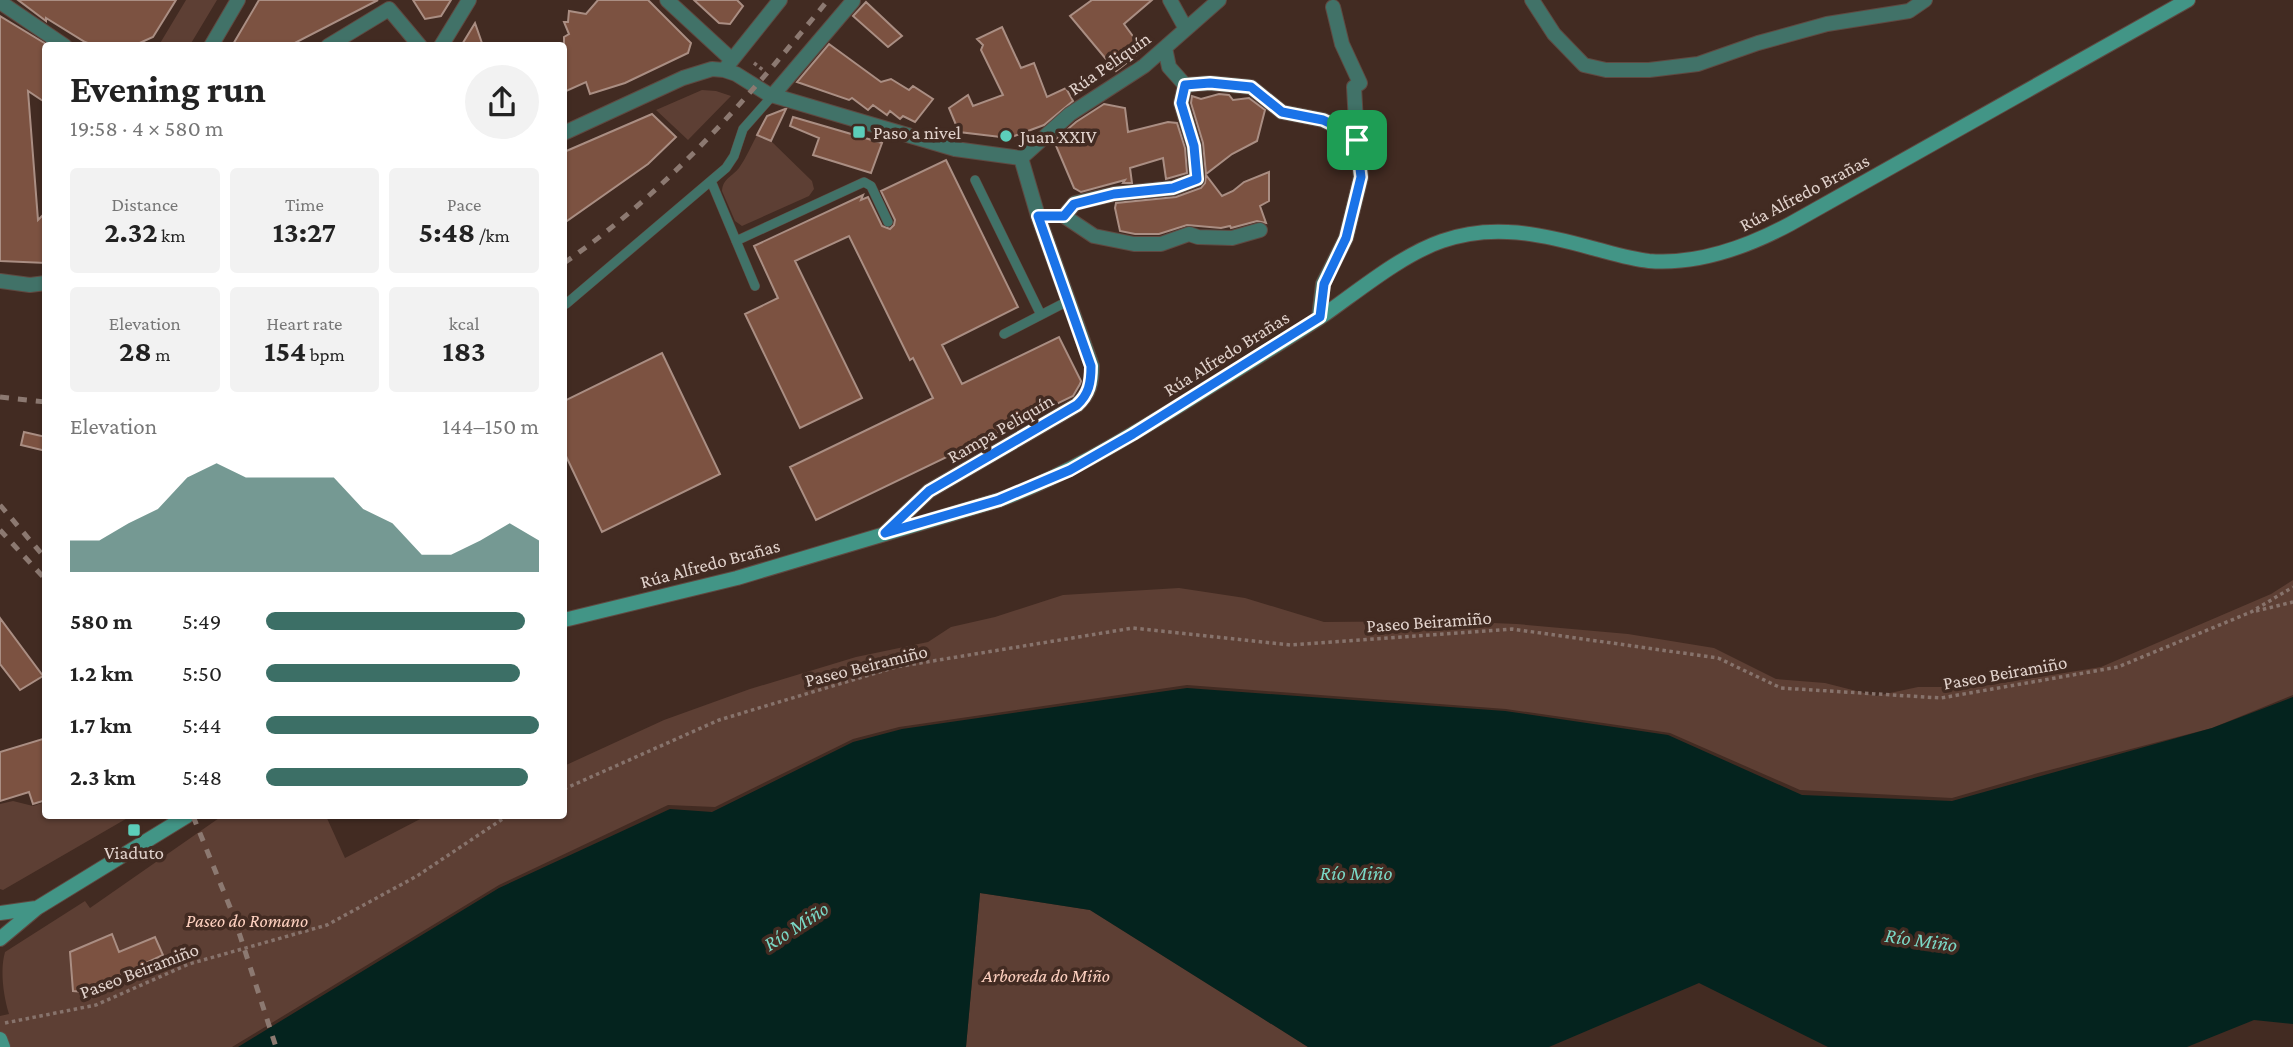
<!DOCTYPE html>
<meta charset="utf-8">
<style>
body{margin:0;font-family:"Crimson Pro",serif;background:#f2f2f2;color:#222;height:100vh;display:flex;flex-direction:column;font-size:26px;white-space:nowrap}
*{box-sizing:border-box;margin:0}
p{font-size:23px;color:#767676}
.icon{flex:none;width:38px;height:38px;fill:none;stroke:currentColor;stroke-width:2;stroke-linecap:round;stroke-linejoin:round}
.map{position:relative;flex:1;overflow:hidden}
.sheet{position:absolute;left:42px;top:42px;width:525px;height:777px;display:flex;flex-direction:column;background:#fff;border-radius:7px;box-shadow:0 2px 5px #0004}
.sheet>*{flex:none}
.pin{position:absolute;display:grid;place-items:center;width:60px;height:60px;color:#fff;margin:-30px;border-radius:14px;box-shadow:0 4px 10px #0006}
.round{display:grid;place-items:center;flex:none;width:74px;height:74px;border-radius:37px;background:#f2f2f2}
.overview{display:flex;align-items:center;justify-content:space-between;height:119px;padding:0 28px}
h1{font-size:38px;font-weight:700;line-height:52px}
.figures{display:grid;grid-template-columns:repeat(3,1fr);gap:10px;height:119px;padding:7px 28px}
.figures div{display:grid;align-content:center;border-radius:7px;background:#f2f2f2;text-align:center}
.figures b{font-size:30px;font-weight:700}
.figures small{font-size:19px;font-weight:400}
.figures p{font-size:19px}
.chart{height:196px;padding:14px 28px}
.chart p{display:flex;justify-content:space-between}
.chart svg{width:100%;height:126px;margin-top:7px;fill:#3c6f66;opacity:.7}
ul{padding:0 28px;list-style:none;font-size:23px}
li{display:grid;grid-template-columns:112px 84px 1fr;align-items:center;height:52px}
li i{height:18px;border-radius:9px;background:#3c6f66}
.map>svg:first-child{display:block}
</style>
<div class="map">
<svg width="2293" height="1047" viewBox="0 0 2293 1047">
<rect width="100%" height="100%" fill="#422b22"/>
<path fill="#5d3f34" d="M186,0H217L190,45H159Z
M702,90L716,91L731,96L688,140L656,110Z
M757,135L771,141L812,181L814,189L809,196L742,226L735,221L722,191C723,178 732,177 739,168C746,158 751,146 757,135Z
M2293,580V695L2212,728L2038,773L1952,798L1800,790L1670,733L1617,725L1506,709L1187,685L899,727L853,739L715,807L668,805L499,885L232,1047H0V1016L9,1014C3,995 0,969 5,952L85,901L90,908L222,816H326L345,858L426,816H564V766L664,720L750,689L856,657L928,642L951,627L995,617L1063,595L1179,588L1245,598L1324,622L1444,621L1517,624L1628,634L1714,648L1776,679L1825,683L1876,696L1918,687H1977L2101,667L2271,594Z
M13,801L33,806L45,802L46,816H131L3,890L0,889V804Z
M980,893L1090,910L1308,1047H966Z"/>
<path fill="#04231e" d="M1187,688L1505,711L1668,735L1802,795L1952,801L2212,728L2293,697V1024L2254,1020L2187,1047H1828L1699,983L1549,1047H1308L1090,910L980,893L966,1047H238L499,888L670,809L712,812L853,742L902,729Z"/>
<path fill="#7c5241" stroke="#aa8e83" stroke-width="2" d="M18,0H176L153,37L133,46H96L85,42L46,18V21Z
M259,0H378L289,46H232Z
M413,0H451L441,16L425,19Z
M598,0H648L691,43L688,53L625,83L590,94L586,82L564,92V37L569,34L564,22H568L569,11L586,14Z
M694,0H737L743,6L730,24L719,23Z
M1092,0H1152L1124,24L1143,50L1116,71L1070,16Z
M866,2L902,36L888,47L853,16Z
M0,16L46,44V103L28,91L38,220L46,212V263L0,261Z
M475,23L483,46H461Z
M1002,27L1021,68L1034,63L1047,97L1066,88L1073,101L1044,125L1009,138L959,132L949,108L968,95L973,106L1003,95L981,50L983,45L977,39Z
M829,44L881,82L891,79L909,90L913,86L933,99L915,122L903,116L900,119L890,111L887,115L873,105L868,110L852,98L849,100L797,82Z
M1219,94L1229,95L1233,100L1249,98L1265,110L1257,141L1232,154L1206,174L1203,143L1191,103L1192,96L1201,99Z
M1104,104L1125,108L1128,132L1168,122L1177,123L1185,148L1187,173L1166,179L1163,158L1130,168L1132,183H1123L1125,180L1081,192L1074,188L1054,141L1076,122Z
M785,109H786L771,141L757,135L767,116Z
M652,114L676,137L648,164L564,223V152Z
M793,117L882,143L871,173L813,155L819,138L790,126Z
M946,160L1018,307L942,345L962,384L1059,337L1081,381L1080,384L1073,396L816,520L790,467L933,398L913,358L910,360L849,236L795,261L862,398L800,428L745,314L778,298L754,246L863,195L861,200L868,197L882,226L890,229L894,225L895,220L881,191Z
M1269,172V201L1260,206L1266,223L1257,221L1231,228L1230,226L1221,228L1187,225L1159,234H1135L1120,231L1115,208L1116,203L1176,197L1201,188L1205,183L1206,175L1222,196L1233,191L1244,182Z
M662,353L720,474L602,532L564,452V401Z
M24,432L46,437V451L21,445Z
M0,618L43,676L20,690L0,664Z
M46,738V800L33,804L29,792L0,801V752Z
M112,934L119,952L155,937L163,955L85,992L73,991L70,952Z"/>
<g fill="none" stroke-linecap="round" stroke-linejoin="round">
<g stroke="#5f4941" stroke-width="10">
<path id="lane" d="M975,180L1041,315
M711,181L755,286
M736,241L864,182L871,186L888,222
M566,304L726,168L734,156L743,129L773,95
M1004,334L1068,301"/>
</g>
<g stroke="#5f4941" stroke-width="16">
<path id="street" d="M667,0L732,60
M1170,0L1186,29
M1532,0L1554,34L1584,65L1606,70H1649L1698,64L1758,43L1827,24L1909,11L1925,0
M0,2L65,46
M1333,7L1342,44L1360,83L1354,87L1357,140
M211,46L238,0
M328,46L389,9L420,46
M441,46L469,0
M1165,48L1169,67L1185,85L1210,83L1251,87L1282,112L1323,120L1356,136L1361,177L1346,238L1323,284L1319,317
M724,70L780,0
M773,95L853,1
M564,133L683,78L712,69L724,70L736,74L768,94L955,149L1021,158
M1021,158L1070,114L1144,66L1219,0
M1064,216L1075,203L1114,194L1173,188L1197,179L1194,146L1181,103L1185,85
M1064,216L1094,236L1134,244H1161L1189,234L1198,237L1232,238L1260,230
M0,281L30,285L46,283
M885,533L929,491L1077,405C1089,394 1092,383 1092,366L1038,216L1021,158"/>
</g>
<g stroke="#5f4941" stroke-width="16">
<path id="secondary" d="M564,620L737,578L999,500C1065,476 1123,440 1182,404C1228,375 1275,347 1321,317C1357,292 1401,255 1442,241C1492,223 1542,234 1592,248C1611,253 1630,259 1649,261C1699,265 1747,247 1790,224L2188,0
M0,913L36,908
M0,939L37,908L187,816
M0,1039L3,1047"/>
</g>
<path stroke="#87736c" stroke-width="3.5" stroke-dasharray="3.5 3.5" stroke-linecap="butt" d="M754,63L763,70
M2256,611L2293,602
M564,789L719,720L896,667L1133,628L1291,645L1512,629L1718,658L1781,688L1941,698L2118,667L2251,612L2293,587
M5,1023L96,1005L189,964L327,925L417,876L507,816"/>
<use href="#lane" stroke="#417268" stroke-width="9"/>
<use href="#street" stroke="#417268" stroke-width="14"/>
<use href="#secondary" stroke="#429586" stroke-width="14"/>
<path stroke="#8c7971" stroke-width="5" stroke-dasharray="9 9" stroke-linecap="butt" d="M564,263C667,192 749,97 828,0
M0,397L46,402
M0,505L46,559
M0,530L46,580
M193,816L234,917L276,1047"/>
</g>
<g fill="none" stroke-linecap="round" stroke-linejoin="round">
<g stroke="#fff" stroke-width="14">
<path id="route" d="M1210,83L1251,87L1282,112L1323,120L1356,136L1361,177L1346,238L1324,284L1320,317L1133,434L1070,470L999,500L885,533L929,491L1077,405C1089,394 1091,383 1091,366L1038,216H1064L1074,204L1114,194L1173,188L1197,179L1194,146L1181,103L1185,85Z"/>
</g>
<use href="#route" stroke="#1a73e8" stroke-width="9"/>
</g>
<g fill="#5cceba" stroke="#422b22" stroke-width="2.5">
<rect x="852" y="125" width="14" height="14" rx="3.5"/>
<circle cx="1006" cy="136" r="7"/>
<rect x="127" y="823" width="14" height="14" rx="3.5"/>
</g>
<g text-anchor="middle" stroke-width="7" stroke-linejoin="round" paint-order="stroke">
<g font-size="19" fill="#e2d3cd" stroke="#422b22">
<text transform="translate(1109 63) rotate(-35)" y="7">Rúa Peliquín</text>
<text transform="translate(1804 192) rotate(-28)" y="7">Rúa Alfredo Brañas</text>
<text transform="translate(1226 353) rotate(-32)" y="7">Rúa Alfredo Brañas</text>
<text transform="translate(1000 428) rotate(-30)" y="7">Rampa Peliquín</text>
<text transform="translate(710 563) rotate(-15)" y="7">Rúa Alfredo Brañas</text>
<text transform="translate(1429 621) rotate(-4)" y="7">Paseo Beiramiño</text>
<text transform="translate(866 665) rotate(-14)" y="7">Paseo Beiramiño</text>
<text transform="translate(2005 672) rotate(-10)" y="7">Paseo Beiramiño</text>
<text transform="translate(139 970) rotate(-21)" y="7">Paseo Beiramiño</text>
</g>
<g font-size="19" fill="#e2d3cd" stroke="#422b22" text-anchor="start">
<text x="873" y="139">Paso a nivel</text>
<text x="1020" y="143">Juan XXIV</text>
<text x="134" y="859" text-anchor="middle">Viaduto</text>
</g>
<g font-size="19" font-style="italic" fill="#fed1c0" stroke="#422b22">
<text x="247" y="927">Paseo do Romano</text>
<text x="1046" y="982">Arboreda do Miño</text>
</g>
<g font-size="21" font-style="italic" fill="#7ad7c5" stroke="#422b22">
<text x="1356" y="880">Río Miño</text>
<text transform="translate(796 926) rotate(-33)" y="7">Río Miño</text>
<text transform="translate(1921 940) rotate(8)" y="7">Río Miño</text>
</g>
</g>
</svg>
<div class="pin" style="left:1357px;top:140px;background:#1e9e55"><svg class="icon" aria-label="arrive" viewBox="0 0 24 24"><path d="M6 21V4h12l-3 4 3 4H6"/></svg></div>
<section class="sheet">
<div class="overview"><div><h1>Evening run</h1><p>19:58 · 4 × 580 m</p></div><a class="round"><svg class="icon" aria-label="share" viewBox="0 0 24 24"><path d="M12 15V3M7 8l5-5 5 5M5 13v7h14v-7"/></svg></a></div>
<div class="figures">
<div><p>Distance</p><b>2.32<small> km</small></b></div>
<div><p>Time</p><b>13:27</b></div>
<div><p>Pace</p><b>5:48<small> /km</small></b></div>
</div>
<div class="figures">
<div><p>Elevation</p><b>28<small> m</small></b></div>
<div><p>Heart rate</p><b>154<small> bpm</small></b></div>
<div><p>kcal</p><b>183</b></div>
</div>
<div class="chart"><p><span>Elevation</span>144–150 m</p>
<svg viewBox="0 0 160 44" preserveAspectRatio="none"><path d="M0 44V33L10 33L20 27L30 22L40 11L50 6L60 11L70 11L80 11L90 11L100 22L110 27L120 38L130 38L140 33L150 27L160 33V44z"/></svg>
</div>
<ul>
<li><b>580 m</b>5:49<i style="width:95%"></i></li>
<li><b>1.2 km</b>5:50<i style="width:93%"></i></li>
<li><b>1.7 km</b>5:44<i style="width:100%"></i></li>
<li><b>2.3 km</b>5:48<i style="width:96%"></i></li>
</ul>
</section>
</div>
